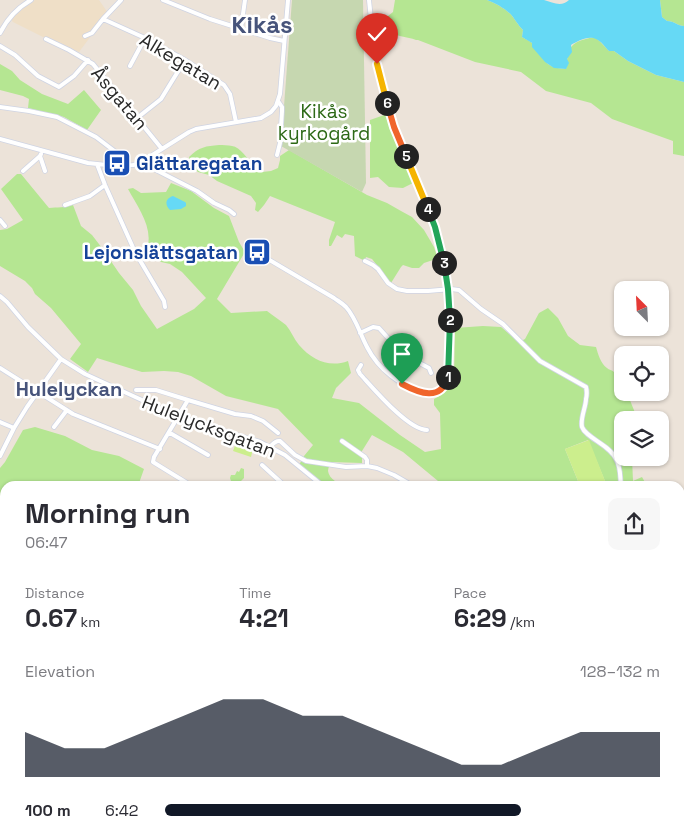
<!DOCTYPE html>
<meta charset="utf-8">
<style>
body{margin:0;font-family:"Space Grotesk",sans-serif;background:#f7f7f7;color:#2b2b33;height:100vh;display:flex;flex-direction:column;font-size:19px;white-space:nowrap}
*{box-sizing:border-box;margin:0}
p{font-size:16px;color:#7c7c81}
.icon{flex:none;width:28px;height:28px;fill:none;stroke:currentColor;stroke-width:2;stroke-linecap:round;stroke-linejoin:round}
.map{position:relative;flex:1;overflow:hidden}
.drawer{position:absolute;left:0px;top:481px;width:685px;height:359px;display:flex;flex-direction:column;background:#fff;border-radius:15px 15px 0 0;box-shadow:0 1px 4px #0004}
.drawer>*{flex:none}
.needle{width:32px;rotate:336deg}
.controls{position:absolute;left:614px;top:281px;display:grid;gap:10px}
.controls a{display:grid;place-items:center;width:55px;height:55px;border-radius:10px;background:#fff;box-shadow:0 1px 4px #0004;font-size:25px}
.pin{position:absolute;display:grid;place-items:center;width:42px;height:42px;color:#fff;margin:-51px -21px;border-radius:50% 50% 50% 0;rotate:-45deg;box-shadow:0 0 5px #0007}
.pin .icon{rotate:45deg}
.km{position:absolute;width:25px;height:25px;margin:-12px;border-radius:50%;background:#222;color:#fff;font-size:14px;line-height:25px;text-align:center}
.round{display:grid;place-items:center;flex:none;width:52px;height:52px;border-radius:10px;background:#f7f7f7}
.head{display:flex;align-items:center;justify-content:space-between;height:85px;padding:0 25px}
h1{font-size:28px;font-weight:800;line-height:38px}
.metrics{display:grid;grid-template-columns:repeat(3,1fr);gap:8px;height:85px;padding:5px 25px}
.metrics div{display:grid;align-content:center}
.metrics b{font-size:25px;font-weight:800}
.metrics small{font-size:14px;font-weight:400}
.metrics p{font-size:14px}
.chart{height:140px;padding:10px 25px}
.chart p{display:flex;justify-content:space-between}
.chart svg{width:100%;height:90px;margin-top:5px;fill:#111827;opacity:.7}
ul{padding:0 25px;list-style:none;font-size:16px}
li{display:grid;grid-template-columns:80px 60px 1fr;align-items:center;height:38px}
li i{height:12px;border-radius:6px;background:#111827}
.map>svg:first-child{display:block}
</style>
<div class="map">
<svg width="684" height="839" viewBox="0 0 684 839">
<rect width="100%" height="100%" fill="#ece3d9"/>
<path fill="#dddbe4" d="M0,675L5,683V835H44L45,839H10L0,832Z"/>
<path fill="#efdfc7" d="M35,0H99L108,13L79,52L55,43L13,22L11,19L21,9Z
M0,583L5,589V656L0,650Z"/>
<path fill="#b5e692" d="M395,0H487C497,4 509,10 515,20C518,24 519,26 523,30L522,37C525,39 530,41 532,43C547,58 540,67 566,69C568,52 568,43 586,39C590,38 593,36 597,39C601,42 605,47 609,51H614L628,61L656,75L684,82V156L673,154V141L612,119L591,103L546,91L521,72L475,62L418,40H416C407,36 397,38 390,30H386L384,33H381L377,27L376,16H388L393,12Z
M660,0H684V26C678,26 674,21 667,21L662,17Z
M0,64L12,71L20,80L42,94L68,104L84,90L101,110L87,130L64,117L28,108L29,99L23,96L0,90Z
M387,114L398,148L413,183L403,188L389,187L378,177L370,178V120Z
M219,145C223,145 228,145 232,146C242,147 251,166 262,172L271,171L278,168L280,160V156L289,150L367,195L387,203L401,211L412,217L424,230L434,247L437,256L439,269H436L433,260L424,263L419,268H412L403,265L401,267L391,283L372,259L366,257L365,260H363L355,256L354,236L345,234L342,238L337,235L331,246H329V240L335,222L270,196L264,205L258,212L255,210L256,203L251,196L217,181L209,175L198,172L191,165L189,157C199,147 206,146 219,145Z
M17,174H21L49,208C57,207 65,208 73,205L81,226L92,235L102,248L119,273L133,290L141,306L157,329L194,309L206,298L182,272L170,264L161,262L156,258L148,245C152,225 137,206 128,189L133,188L141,193L166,192L171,183L191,191L214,208L229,216L239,242L245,252L217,299L231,313L267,311C273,316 280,320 286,325C291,331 294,339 299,345C312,360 329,368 348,361L351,373L336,388L332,398L359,403L400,435L425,452L441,449L440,413L434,405V399C444,394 451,388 454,377L455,328L483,326L501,327L519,342L525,339L539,313L548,308L558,318L568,336L580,345L596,347C598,354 601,364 607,368C609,370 612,370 614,372C623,376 622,384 622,392L627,393L638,420H622V458H632L633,481L642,477L647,486H607L588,440L565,449L580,486H434L438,481L403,452L372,435L362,451V463L331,462C330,465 328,468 328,471C329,479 339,484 345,486H326L299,465L304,456L313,445L278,409L226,396L191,376L178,372L164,371L142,372L97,358L88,372L70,359L81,344L51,308L35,294L32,288L25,281L0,266V230L7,229L23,220L1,189Z
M35,427L65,436L92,450L119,456L144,469L138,486H5V517L0,513V468L5,462L23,430Z
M241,468L244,469V478L236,486L230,483L231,481L230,478L231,475H235L237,471L239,472Z
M680,492H684V839H286L289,835H680Z"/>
<path fill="#c6d7b0" d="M292,0H363L366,183L362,192L281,146Z"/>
<path fill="#ccee8d" d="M589,440L607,486H580L565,449Z
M236,443L253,449L251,457L233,451Z"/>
<path fill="#66d9f5" d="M487,0H544C553,3 562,7 569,0H660L662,17L667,21C674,21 678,26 684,26V82L656,75L628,61L614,51H609C605,47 601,41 596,39C589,35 577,41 571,45L572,52L567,59L569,63L566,69L554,68L545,62L532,47V43L522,37L523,30C519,26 518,24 515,20C509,10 497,4 487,0Z
M173,196L185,202L186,203V206L181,209L170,210C164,204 166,198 173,196Z"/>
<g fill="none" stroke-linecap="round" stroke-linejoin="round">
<path stroke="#66d9f5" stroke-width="1" d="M680,581L684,583
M68,835V839"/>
<g stroke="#cfd4e3" stroke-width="5.5">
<path id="street" d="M163,0L210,19L270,38L284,41
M103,19L145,38L185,60L224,85L230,94L236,122
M241,28L245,0
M0,33C7,19 17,8 31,0
M85,36L92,33L103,19L121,0
M46,39L69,50L93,64L162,149
M0,46L15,55L38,76L59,87L74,76L88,60
M130,66L145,38
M0,107L29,111L57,117L96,137L117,153L120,158
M137,118L161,99L185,60
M0,139L88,163L116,166L133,165L138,164L189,132L196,129L261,118L271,112L276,106L280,94L288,0
M41,154L40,156L45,171
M277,155L280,143L282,111V107L278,101
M146,160L152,168L197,191L214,203L229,210L234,214
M97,164L105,185L135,252L164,301L165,307
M23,171L40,156
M65,205L90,196L105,185
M0,220L5,226
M261,255L334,298C338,301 342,303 346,307C356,318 360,334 367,347C378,369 401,387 425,393C446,399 449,375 449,360C451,314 449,268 434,225C421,185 399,149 388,108C378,73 372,37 369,0
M365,261L373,265L378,269L388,283L397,289L407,291H428L451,289L459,290L481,309L503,324L540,361L586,387C587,391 587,395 586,399C586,407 580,418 582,427C586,438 610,445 616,459C621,467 620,477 621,486
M0,296L7,302L28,327L61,359L85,374L179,417L260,442L285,455L323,486
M360,333L373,327L379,328L397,348L408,357L429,368L431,373
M361,365L358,370L360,374C373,388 408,430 427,430
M0,368L73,414L160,449
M136,390H156L188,400L154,457L153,462L192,486
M188,400L235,414L251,416L263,421L278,433
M0,422L14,428
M54,427L67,410
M170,433L208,455
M342,441L365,457L367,460V466
M270,447C273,444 275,440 280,441L295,455L306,461L346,467L367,466L377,468L394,475L413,486
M0,456L14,428L27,407L61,359
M262,465L285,486
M0,535L5,541
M80,835L83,839
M280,839L283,835"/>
</g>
<g stroke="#cfd4e3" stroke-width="8">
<path id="secondary" d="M0,665L5,674
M49,835L51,839"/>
</g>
<use href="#street" stroke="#fff" stroke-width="4"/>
<use href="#secondary" stroke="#fff" stroke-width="5.5"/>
</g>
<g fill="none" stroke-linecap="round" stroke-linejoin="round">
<g stroke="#fff" stroke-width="10">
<path id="split-1" d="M402,384C419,393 441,402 448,377"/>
</g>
<g stroke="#fff" stroke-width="10">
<path id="split-2" d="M448,377L450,320"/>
</g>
<g stroke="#fff" stroke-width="10">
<path id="split-3" d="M444,263L448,289L450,320"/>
</g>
<g stroke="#fff" stroke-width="10">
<path id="split-4" d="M428,209L435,227L444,263"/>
</g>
<g stroke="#fff" stroke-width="10">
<path id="split-5" d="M406,156L428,209"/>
</g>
<g stroke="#fff" stroke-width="10">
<path id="split-6" d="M387,103L394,127L406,156"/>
</g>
<g stroke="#fff" stroke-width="10">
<path id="split-7" d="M377,64L387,103"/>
</g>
<use href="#split-1" stroke="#f0652b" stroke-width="6"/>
<use href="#split-2" stroke="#22a559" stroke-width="6"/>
<use href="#split-3" stroke="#22a559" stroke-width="6"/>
<use href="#split-4" stroke="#22a559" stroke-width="6"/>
<use href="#split-5" stroke="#f5b400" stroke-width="6"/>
<use href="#split-6" stroke="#f0652b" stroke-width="6"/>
<use href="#split-7" stroke="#f5b400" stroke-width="6"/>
</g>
<defs>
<g id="bus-square" transform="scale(1.4375)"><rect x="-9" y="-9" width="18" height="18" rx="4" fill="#1a4fb4" stroke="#fff"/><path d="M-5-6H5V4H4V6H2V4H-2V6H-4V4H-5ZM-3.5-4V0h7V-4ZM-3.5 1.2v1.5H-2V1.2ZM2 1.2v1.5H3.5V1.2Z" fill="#fff"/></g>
</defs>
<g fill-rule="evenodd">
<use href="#bus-square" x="117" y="163"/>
<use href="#bus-square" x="257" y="252"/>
</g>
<g text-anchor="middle" stroke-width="5" stroke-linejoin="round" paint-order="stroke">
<g font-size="19" fill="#292929" stroke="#fff">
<text transform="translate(181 61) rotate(31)" y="7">Alkegatan</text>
<text transform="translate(120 98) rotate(50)" y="7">Åsgatan</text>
<text transform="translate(209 426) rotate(21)" y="7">Hulelycksgatan</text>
</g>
<g font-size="19" fill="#2d6916" stroke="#fff">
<text x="324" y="118">Kikås<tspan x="324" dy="22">kyrkogård</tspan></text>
</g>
<g font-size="19" font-weight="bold" fill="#164399" stroke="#fff" text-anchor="start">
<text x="136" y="170">Glättaregatan</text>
<text x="238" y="259" text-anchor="end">Lejonslättsgatan</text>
</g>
<g font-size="20" font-weight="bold" fill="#47547b" stroke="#fff">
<text x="69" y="396">Hulelyckan</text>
</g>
<g font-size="24" font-weight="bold" fill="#47547b" stroke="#fff">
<text x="262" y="33">Kikås</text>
</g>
</g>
</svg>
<div class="controls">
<a><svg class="needle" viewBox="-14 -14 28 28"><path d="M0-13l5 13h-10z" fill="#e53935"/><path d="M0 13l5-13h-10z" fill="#7c7c81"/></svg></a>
<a><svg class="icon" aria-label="locate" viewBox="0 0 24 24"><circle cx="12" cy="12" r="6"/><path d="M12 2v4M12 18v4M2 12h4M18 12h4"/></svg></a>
<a><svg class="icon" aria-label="layers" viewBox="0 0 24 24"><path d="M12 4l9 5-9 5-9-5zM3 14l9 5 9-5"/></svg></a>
</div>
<div class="pin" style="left:402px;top:384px;background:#1e9e55"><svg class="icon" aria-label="arrive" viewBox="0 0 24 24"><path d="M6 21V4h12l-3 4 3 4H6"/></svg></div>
<div class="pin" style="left:377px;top:64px;background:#d93025"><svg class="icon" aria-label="check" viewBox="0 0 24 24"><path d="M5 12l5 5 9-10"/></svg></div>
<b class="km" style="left:448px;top:377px">1</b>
<b class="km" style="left:450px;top:320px">2</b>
<b class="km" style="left:444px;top:263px">3</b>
<b class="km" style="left:428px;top:209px">4</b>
<b class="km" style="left:406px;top:156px">5</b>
<b class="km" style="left:387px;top:103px">6</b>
<section class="drawer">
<div class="head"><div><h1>Morning run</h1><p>06:47</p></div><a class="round"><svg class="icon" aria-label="share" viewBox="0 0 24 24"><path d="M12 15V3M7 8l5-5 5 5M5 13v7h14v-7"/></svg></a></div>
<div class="metrics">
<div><p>Distance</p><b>0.67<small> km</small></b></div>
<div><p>Time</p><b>4:21</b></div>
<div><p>Pace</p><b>6:29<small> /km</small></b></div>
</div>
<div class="chart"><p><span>Elevation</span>128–132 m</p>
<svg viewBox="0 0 160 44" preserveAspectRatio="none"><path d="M0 44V22L10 30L20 30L30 22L40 14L50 6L60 6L70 14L80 14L90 22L100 30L110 38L120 38L130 30L140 22L150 22L160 22V44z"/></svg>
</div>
<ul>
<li><b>100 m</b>6:42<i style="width:72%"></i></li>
</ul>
</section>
</div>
